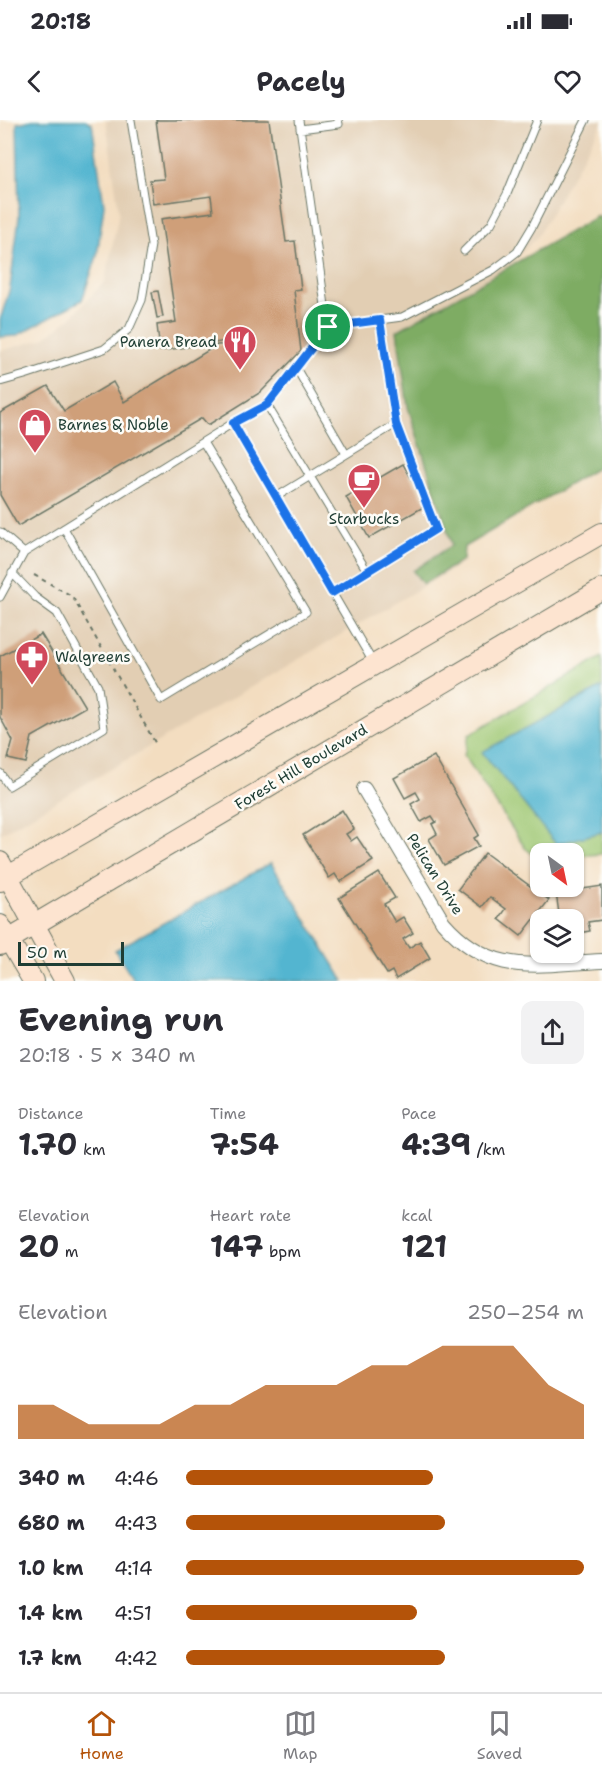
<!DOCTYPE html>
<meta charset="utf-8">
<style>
body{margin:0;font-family:"Shantell Sans",sans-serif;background:#f2f2f3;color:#2b2b33;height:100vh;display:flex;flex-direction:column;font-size:22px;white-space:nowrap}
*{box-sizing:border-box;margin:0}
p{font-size:20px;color:#7c7c81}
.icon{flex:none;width:33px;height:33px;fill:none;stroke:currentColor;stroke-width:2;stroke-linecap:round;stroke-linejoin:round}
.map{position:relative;height:861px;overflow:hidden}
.details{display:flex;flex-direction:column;background:#fff;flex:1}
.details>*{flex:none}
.needle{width:39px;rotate:147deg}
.controls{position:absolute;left:530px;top:723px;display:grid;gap:12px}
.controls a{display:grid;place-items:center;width:54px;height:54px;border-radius:12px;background:#fff;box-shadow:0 2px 4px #0004;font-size:30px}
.scale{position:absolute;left:18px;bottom:15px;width:106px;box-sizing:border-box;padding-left:6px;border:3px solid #1f3d34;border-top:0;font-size:16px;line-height:21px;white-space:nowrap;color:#1f3d34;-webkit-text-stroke:4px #fdfcf7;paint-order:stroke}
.pin{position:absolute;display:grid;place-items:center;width:51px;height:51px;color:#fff;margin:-26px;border:3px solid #fff;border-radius:50%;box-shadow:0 2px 6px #0007}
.round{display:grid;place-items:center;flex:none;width:63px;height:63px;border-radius:12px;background:#f2f2f3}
.headline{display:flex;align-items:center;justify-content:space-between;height:102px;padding:0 18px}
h1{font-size:33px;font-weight:700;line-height:45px}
.metrics{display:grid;grid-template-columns:repeat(3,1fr);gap:9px;height:102px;padding:6px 18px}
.metrics div{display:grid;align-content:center}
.metrics b{font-size:30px;font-weight:700}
.metrics small{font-size:16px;font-weight:400}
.metrics p{font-size:16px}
.chart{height:168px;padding:12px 18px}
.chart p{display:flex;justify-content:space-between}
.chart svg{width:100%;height:108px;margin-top:6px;fill:#b45309;opacity:.7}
ul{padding:0 18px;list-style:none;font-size:20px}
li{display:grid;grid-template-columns:96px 72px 1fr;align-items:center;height:45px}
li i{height:15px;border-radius:8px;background:#b45309}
.status{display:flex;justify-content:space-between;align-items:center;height:42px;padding:0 30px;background:#fff;direction:ltr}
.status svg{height:16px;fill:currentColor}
header{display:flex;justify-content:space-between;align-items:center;height:78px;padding:0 18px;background:#fff;font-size:27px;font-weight:700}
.tabs{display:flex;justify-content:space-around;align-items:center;height:84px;border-top:2px solid #e1e1e2;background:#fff;font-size:16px;color:#7c7c81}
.tabs a{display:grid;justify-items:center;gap:3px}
.tabs .selected{color:#b45309}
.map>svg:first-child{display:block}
</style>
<div class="status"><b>20:18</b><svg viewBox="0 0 49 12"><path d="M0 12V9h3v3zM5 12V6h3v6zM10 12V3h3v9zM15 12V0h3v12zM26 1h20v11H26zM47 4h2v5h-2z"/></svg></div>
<header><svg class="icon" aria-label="back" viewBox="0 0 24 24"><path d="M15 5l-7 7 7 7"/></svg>Pacely<svg class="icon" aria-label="heart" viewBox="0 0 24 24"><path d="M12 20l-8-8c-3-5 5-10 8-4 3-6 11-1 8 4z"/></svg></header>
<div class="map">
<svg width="602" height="861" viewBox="0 0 602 861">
<rect width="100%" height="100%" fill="#fdfcf7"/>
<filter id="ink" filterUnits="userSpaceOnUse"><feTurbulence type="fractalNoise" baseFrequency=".0167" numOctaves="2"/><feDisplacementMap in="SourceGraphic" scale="12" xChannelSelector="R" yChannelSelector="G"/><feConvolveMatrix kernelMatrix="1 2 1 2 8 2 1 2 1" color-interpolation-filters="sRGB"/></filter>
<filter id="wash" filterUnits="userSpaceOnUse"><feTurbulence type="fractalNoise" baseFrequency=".008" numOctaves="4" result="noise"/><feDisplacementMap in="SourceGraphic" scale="24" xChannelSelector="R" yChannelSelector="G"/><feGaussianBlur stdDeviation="1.35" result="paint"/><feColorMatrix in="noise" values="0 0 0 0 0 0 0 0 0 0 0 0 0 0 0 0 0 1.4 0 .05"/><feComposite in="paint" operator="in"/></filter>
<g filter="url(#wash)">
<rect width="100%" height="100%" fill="#f3ddc0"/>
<path fill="#e2ceb3" d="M106,0H602V3L537,117L513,142L404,215L411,288L465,442L0,714V231L43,219L70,198L105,161L119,93Z"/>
<path fill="#9ec772" stroke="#5e8253" stroke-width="1.5" d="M602,537V567L483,632L556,724L602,712V734L573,736V734H540L539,739L525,728L464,635L469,615Z"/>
<path fill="#7eac64" stroke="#4e744c" stroke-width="1.5" d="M597,96L602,99V345L464,427L463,440L423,464L413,451L452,425L408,287L397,211Z"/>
<path fill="#52b5d0" stroke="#387982" stroke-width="1.5" d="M33,0H85L92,3L104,85L97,136L82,180L16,216L0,217V200L10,168L19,97L17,3Z
M602,567V712L556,724L482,632Z
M271,743L344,861H134L115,830Z"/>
<g id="blocks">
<path fill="#cf9f79" d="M156,0H269L286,122L295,121L301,169L294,170L301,231L261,272L208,305L202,298L18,406L0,375V293L48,266L64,291L113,262L124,282L217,225L247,223V218L160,231L157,205L176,202L161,99L213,92L211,76L153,84L150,60L164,59Z
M158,171L163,197L157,198L152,172Z
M403,344L427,385L369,418L346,377Z
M41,514L85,587L32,617L26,643L8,639L13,621L0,597V536Z
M434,636L479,715L474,718L479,726L444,745L429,719L437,714L432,704L436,702L432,696L421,702L411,684L420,679L416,672L405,678L394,658Z
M342,690L354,709L346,714L351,721L357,717L373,741L340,762L335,754L329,758L303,715Z
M485,733L549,780L521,816L499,799L506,789L490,777L482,787L458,769Z
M379,753L395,778L384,784L395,802L403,797L413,813L403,819L409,828L420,821L430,838L396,859L392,851L387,854L339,778Z
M602,766V800L588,802L590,811L573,814V800H560L556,773Z"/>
</g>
</g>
<g filter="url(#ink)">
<use href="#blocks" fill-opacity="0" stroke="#697565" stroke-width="1.5"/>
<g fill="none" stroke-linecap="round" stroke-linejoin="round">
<g stroke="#697565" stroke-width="9">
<path id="lane" d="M300,9L339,4L338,0
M464,131L491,104L507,74L537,0
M328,207L402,197L493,150L517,132L532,107L586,0
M296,248L346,334
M0,262L25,255L104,229L129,209L142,180L151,125L131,0
M267,285L367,451L332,473
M233,303L374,544
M276,377L396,304L380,200
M64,408L161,580L306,492L203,322
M0,412L24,433
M367,451L436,409L396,304
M0,477L24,433L233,303L267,285L328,207L299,0
M0,653L9,666L104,608L98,567L57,493L35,477L12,453"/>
</g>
<g stroke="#697565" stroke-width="16">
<path id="street" d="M364,669L443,802C492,858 535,844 602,841"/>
</g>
<g stroke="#697565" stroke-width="22">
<path id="secondary" d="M0,742L65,861
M0,761L602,413
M0,805L33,861
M0,825L602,469"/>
</g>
<path stroke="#697565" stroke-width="2" stroke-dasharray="4.5 4.5" stroke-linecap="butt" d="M34,455L72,476L157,626"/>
<use href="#lane" stroke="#fff" stroke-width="7"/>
<use href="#street" stroke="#fff" stroke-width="14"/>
<use href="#secondary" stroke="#fde4d0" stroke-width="20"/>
</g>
</g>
<g fill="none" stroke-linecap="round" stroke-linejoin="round" filter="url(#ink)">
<g stroke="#fff" stroke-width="12">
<path id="route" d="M380,200L396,304L436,409L332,473L233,303L267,285L328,207Z"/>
</g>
<use href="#route" stroke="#1a73e8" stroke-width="8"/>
</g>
<defs>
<g id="restaurant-pin" transform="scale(1.725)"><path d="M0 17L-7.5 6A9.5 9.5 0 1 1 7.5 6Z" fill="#d1495b" stroke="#fdfcf7"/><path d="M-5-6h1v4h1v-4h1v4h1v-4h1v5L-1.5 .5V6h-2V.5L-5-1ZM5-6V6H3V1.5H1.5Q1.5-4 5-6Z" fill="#fff"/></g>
<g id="shop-pin" transform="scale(1.725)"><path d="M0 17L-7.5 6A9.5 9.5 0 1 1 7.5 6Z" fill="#d1495b" stroke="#fdfcf7"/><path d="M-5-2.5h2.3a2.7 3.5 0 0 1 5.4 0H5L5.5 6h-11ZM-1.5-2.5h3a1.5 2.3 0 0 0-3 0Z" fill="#fff"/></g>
<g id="cafe-pin" transform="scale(1.725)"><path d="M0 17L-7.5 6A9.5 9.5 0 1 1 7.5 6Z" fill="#d1495b" stroke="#fdfcf7"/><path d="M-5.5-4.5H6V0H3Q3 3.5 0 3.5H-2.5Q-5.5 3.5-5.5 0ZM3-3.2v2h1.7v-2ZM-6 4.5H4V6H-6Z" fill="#fff"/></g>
<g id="pharmacy-pin" transform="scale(1.725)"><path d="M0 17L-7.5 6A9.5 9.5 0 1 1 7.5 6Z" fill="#d1495b" stroke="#fdfcf7"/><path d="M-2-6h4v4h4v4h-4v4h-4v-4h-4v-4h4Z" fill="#fff"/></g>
</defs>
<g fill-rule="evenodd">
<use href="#restaurant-pin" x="240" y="222"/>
<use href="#shop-pin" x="35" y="305"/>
<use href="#cafe-pin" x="364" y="360"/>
<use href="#pharmacy-pin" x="32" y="537"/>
</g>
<g text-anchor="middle" stroke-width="5" stroke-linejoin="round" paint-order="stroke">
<g font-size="15" fill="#1f3d34" stroke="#fdfcf7" text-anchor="start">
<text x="217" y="227" text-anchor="end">Panera Bread</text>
<text x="58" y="310">Barnes &amp; Noble</text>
<text x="364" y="404" text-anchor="middle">Starbucks</text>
<text x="55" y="542">Walgreens</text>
</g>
<g font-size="15" fill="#1f3d34" stroke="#fdfcf7">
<text transform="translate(301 647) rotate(-31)" y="5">Forest Hill Boulevard</text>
<text transform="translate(435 754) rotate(58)" y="5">Pelican Drive</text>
</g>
</g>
</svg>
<div class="controls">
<a><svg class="needle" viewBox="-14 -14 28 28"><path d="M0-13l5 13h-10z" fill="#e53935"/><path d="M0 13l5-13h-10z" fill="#7c7c81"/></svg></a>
<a><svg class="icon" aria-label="layers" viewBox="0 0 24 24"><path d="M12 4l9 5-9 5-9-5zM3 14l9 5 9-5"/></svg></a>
</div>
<div class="scale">50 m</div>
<div class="pin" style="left:328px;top:207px;background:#1e9e55"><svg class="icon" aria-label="arrive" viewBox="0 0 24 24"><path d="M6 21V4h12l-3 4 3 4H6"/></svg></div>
</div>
<section class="details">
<div class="headline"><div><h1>Evening run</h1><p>20:18 · 5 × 340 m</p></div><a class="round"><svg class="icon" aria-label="share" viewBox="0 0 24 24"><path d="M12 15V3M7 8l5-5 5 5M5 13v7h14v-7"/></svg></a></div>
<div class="metrics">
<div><p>Distance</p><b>1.70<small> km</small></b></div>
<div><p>Time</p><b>7:54</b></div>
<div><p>Pace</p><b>4:39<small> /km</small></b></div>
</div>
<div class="metrics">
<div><p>Elevation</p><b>20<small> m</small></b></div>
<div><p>Heart rate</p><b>147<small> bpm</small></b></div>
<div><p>kcal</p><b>121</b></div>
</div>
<div class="chart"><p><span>Elevation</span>250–254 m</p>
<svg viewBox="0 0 160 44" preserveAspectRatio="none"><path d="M0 44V30L10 30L20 38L30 38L40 38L50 30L60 30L70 22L80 22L90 22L100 14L110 14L120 6L130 6L140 6L150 22L160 30V44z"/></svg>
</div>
<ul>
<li><b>340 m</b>4:46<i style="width:62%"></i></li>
<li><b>680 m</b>4:43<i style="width:65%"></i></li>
<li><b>1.0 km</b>4:14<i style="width:100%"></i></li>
<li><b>1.4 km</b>4:51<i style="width:58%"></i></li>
<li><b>1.7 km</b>4:42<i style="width:65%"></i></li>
</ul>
</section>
<nav class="tabs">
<a class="selected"><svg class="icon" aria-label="home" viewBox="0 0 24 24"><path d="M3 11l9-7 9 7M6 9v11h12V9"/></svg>Home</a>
<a><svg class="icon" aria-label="map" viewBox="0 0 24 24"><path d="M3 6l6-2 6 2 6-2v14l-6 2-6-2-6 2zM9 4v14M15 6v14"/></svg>Map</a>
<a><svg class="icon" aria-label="saved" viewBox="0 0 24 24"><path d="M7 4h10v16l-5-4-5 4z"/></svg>Saved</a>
</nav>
